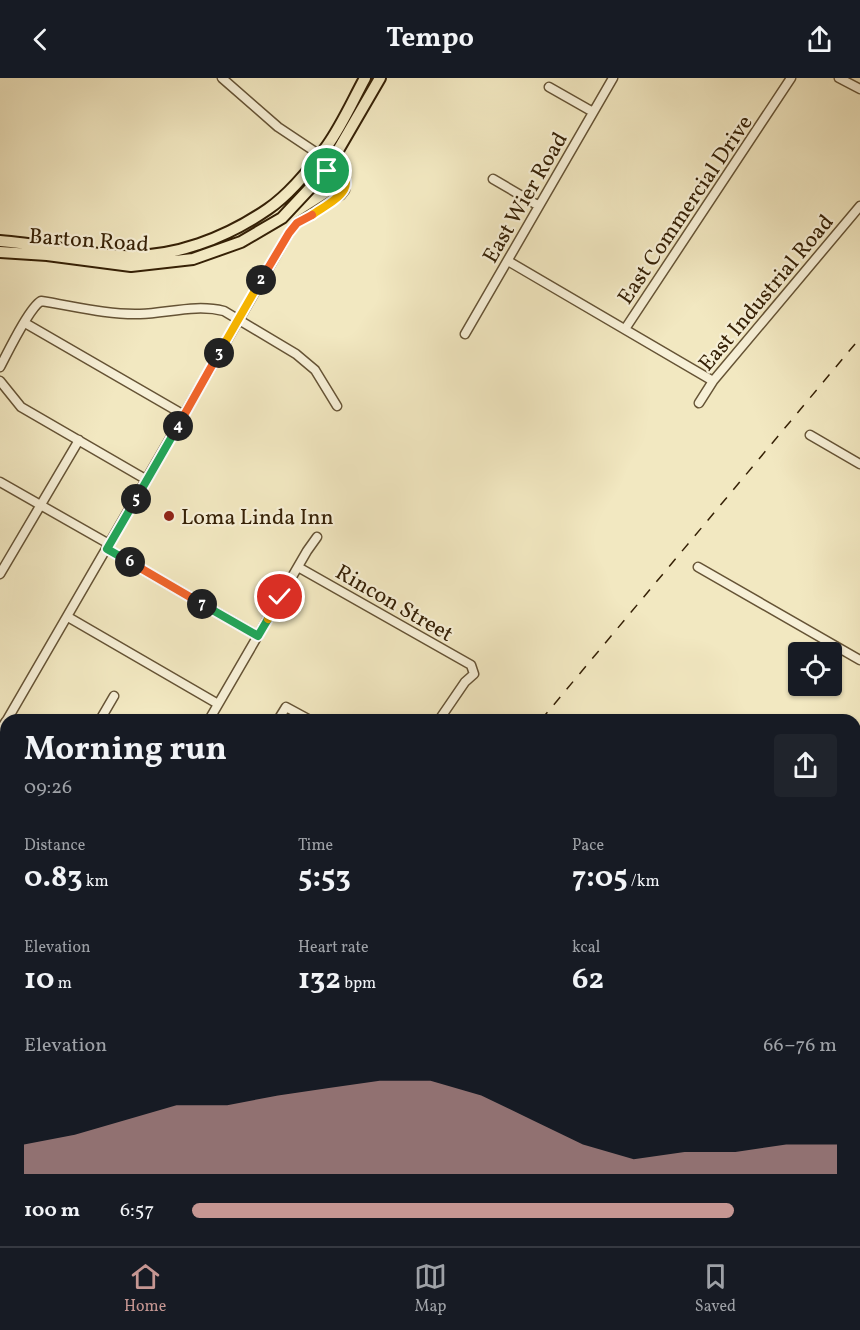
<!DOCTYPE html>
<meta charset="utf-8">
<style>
body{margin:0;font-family:Vollkorn,serif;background:#20242c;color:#f1f3f6;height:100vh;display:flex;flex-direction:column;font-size:22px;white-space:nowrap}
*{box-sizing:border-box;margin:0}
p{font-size:20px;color:#9ea1a6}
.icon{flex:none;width:33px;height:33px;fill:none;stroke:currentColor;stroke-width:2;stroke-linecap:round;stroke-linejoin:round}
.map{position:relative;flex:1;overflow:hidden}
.details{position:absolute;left:0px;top:636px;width:861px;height:532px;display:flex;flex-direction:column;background:#171b24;border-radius:18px 18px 0 0;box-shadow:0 2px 4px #0004}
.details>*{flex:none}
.controls{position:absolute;left:788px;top:564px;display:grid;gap:12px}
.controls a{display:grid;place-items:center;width:54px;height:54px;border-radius:6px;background:#171b24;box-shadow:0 2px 4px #0004;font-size:30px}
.pin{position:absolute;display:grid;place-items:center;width:51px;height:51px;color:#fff;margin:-26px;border:3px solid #fff;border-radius:50%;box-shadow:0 2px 6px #0007}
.km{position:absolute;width:30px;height:30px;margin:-15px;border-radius:50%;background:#222;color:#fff;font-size:16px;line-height:30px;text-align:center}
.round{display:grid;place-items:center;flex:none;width:63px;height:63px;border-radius:6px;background:#20242c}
.head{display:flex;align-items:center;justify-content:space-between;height:102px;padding:0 24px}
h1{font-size:33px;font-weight:700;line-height:45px}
.figures{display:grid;grid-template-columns:repeat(3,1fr);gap:9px;height:102px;padding:6px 24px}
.figures div{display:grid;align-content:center}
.figures b{font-size:30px;font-weight:700}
.figures small{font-size:16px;font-weight:400}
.figures p{font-size:16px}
.chart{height:168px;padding:12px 24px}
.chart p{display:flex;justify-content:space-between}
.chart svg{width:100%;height:108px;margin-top:6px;fill:#c59692;opacity:.7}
ul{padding:0 24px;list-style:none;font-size:20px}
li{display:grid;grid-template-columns:96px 72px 1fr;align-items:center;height:45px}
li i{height:15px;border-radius:8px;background:#c59692}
header{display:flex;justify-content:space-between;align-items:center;height:78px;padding:0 24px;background:#171b24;font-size:27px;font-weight:700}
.dock{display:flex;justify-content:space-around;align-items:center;height:84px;border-top:2px solid #363941;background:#171b24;font-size:16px;color:#9ea1a6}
.dock a{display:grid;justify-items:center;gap:3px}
.dock .selected{color:#c59692}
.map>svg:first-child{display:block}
</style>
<header><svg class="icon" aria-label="back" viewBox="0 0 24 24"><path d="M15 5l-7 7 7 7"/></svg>Tempo<svg class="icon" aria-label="share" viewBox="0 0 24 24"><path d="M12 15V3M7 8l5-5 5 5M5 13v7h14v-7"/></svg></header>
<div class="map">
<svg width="860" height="1168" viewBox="0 0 860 1168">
<rect width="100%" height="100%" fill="#f2e8c1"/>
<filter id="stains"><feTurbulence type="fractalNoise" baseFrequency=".00333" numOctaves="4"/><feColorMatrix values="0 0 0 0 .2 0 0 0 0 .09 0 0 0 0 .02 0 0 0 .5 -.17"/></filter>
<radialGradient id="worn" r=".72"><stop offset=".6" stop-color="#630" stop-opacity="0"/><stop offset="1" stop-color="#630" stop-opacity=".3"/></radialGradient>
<path fill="#d2c6a1" stroke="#847454" stroke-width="1.5" d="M0,780L6,783V823L0,819Z
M0,835L6,839V877L0,874Z
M141,1162H267L272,1168H136Z
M510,1163V1162L558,1163L555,1168H512Z
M598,1163H672L681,1168H595Z"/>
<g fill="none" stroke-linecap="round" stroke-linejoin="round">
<path stroke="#807050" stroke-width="1.5" d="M855,972L860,968
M713,1168L715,1162"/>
<g stroke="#655335" stroke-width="11">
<path id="minor" d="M839,0L860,11
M549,9L593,34
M493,101L539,128
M508,183L713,303
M25,245L184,337
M625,251L791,0
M465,256L613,0
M0,289C8,274 29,230 41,223C73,228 107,237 140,236C168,235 196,226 224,233L296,276L315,292L337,328
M0,303L21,329L147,402
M699,325L713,303L860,128
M810,357L860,386
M0,404L109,466
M107,471L258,558
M298,489L471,587L474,596L465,604L439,642
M698,489L860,582
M0,496L79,362
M68,539L218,626
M7,642L289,155L297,145L341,117L345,112V98L338,89L278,49L222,0
M100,642L114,618
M209,642L307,473L317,459
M278,642L286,629L310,642
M0,653L6,643
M0,945L6,953
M0,1104L6,1096
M423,1168L427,1162
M434,1168L437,1162"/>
</g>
<g stroke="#362106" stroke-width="14">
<path id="major" d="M0,163C41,166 81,176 122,178C174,180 226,160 268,131C290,116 311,90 327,68C342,47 353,22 365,0
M0,174L47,177L131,188L193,181L241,164L282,140L326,93L380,0
M0,903L6,908
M280,1162L286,1168"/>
</g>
<use href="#minor" stroke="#f7f0d7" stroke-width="8"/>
<use href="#major" stroke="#f2e8c1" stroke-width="10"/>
<path stroke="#362106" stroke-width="1.5" stroke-dasharray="10 10" stroke-linecap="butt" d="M541,642L860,260
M106,1168L111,1162"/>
</g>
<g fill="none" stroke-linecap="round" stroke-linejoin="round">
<g stroke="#fff" stroke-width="12">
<path id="split-1" d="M312,137C332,123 365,109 332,85L327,93"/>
</g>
<g stroke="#fff" stroke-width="12">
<path id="split-2" d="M261,202L289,155L297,145L312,137"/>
</g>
<g stroke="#fff" stroke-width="12">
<path id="split-3" d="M219,275L261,202"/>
</g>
<g stroke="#fff" stroke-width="12">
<path id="split-4" d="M178,348L219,275"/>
</g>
<g stroke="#fff" stroke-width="12">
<path id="split-5" d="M136,421L178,348"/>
</g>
<g stroke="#fff" stroke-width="12">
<path id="split-6" d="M130,484L107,471L136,421"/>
</g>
<g stroke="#fff" stroke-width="12">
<path id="split-7" d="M130,484L202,526"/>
</g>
<g stroke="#fff" stroke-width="12">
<path id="split-8" d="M202,526L258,558L268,541"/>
</g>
<g stroke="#fff" stroke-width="12">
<path id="split-9" d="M268,541L280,519"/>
</g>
<use href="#split-1" stroke="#f5b400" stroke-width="8"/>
<use href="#split-2" stroke="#f0652b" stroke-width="8"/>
<use href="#split-3" stroke="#f5b400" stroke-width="8"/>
<use href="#split-4" stroke="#f0652b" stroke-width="8"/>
<use href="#split-5" stroke="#22a559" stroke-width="8"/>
<use href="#split-6" stroke="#22a559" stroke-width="8"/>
<use href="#split-7" stroke="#f0652b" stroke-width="8"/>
<use href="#split-8" stroke="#22a559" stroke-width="8"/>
<use href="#split-9" stroke="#f5b400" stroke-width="8"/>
</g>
<circle fill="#8f2418" stroke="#f7f0d7" stroke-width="2" cx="169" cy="438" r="6"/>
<g text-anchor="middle" stroke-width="4.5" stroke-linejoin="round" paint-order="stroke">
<g font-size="22" fill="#362106" stroke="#f7f0d7">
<text transform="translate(524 119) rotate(-60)" y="8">East Wier Road</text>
<text transform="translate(684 131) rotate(-56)" y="8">East Commercial Drive</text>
<text transform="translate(89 161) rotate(4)" y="8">Barton Road</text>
<text transform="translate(765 214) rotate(-50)" y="8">East Industrial Road</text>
<text transform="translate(395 524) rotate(30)" y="8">Rincon Street</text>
</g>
<g font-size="22" fill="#362106" stroke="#f7f0d7" text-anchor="start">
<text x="181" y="446">Loma Linda Inn</text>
</g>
</g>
<rect width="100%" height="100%" filter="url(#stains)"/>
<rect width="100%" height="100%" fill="url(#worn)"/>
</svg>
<div class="controls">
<a><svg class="icon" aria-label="locate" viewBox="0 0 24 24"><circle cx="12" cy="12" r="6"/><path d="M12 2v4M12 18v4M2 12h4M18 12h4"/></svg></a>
</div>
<div class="pin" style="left:327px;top:93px;background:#1e9e55"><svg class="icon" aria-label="arrive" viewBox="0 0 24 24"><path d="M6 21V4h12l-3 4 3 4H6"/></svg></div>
<div class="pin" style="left:280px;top:519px;background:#d93025"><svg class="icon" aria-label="check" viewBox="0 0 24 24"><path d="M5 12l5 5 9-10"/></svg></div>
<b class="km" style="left:261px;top:202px">2</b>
<b class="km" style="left:219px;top:275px">3</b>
<b class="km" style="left:178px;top:348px">4</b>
<b class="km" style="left:136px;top:421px">5</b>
<b class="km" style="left:130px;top:484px">6</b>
<b class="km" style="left:202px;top:526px">7</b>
<section class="details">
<div class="head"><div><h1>Morning run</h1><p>09:26</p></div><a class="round"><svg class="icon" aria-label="share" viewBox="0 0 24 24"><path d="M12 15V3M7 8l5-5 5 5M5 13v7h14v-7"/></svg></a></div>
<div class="figures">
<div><p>Distance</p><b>0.83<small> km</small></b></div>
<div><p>Time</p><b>5:53</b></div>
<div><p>Pace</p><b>7:05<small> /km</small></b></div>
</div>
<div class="figures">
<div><p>Elevation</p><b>10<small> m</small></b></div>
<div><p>Heart rate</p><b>132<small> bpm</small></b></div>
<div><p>kcal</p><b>62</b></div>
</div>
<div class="chart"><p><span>Elevation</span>66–76 m</p>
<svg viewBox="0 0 160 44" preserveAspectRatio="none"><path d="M0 44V32L10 28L20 22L30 16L40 16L50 12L60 9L70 6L80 6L90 12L100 22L110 32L120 38L130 35L140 35L150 32L160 32V44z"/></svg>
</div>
<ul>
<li><b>100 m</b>6:57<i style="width:84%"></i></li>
</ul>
</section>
</div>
<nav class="dock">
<a class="selected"><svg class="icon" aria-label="home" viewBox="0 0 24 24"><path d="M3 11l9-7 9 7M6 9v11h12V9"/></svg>Home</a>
<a><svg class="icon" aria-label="map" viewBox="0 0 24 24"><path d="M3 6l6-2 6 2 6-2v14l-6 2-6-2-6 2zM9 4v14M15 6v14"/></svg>Map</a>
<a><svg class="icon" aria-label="saved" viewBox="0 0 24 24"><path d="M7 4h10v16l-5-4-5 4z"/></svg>Saved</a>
</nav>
